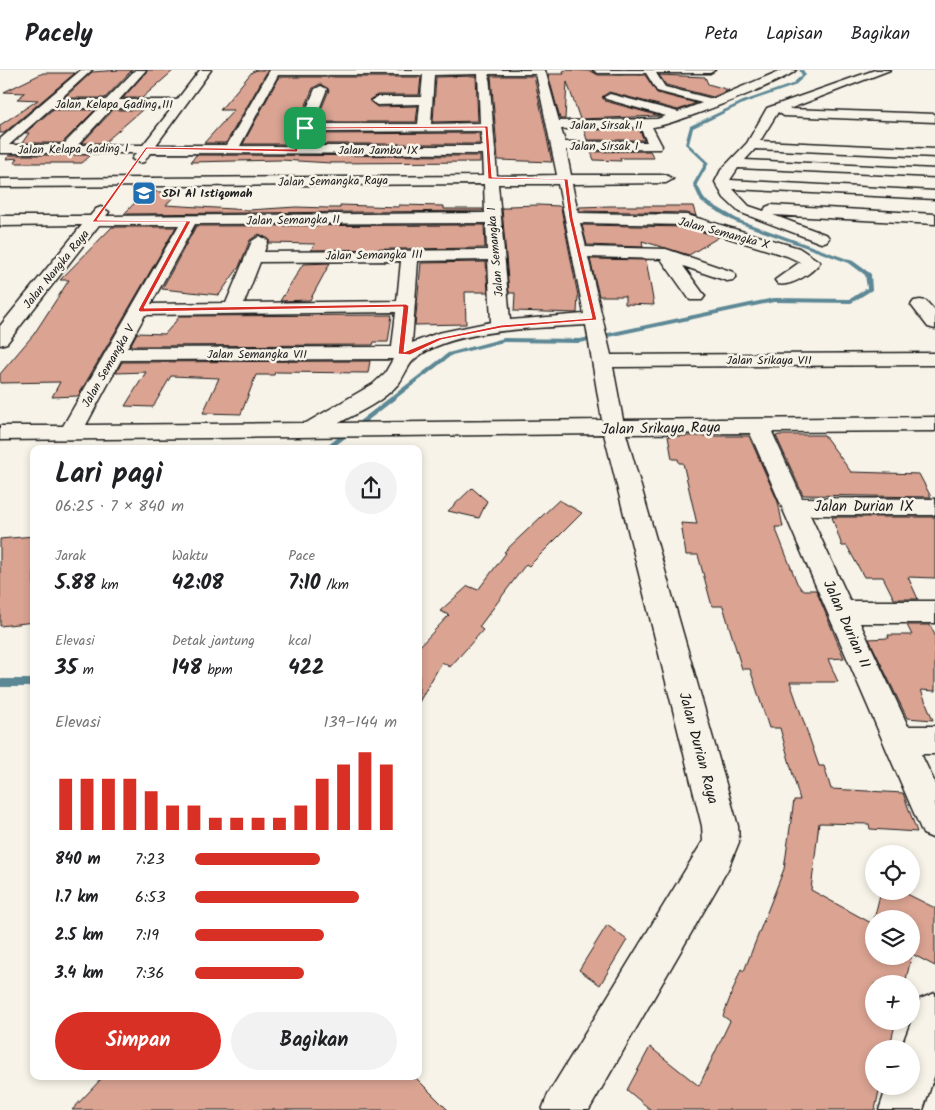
<!DOCTYPE html>
<html lang="id">
<meta charset="utf-8">
<style>
body{margin:0;font-family:Kalam,sans-serif;background:#f2f2f2;color:#202124;height:100vh;display:flex;flex-direction:column;font-size:19px;white-space:nowrap}
*{box-sizing:border-box;margin:0}
p{font-size:16px;color:#757577}
.icon{flex:none;width:28px;height:28px;fill:none;stroke:currentColor;stroke-width:2;stroke-linecap:round;stroke-linejoin:round}
.map{position:relative;flex:1;overflow:hidden}
.drawer{position:absolute;left:30px;top:375px;width:392px;height:635px;display:flex;flex-direction:column;background:#fff;border-radius:10px;box-shadow:0 2px 8px #0003}
.drawer>*{flex:none}
.fabs{position:absolute;left:865px;top:775px;display:grid;gap:10px}
.fabs a{display:grid;place-items:center;width:55px;height:55px;border-radius:50%;background:#fff;box-shadow:0 2px 8px #0003;font-size:25px}
.pin{position:absolute;display:grid;place-items:center;width:42px;height:42px;color:#fff;margin:-21px;border-radius:10px;box-shadow:0 2px 8px #0006}
.round{display:grid;place-items:center;flex:none;width:52px;height:52px;border-radius:26px;background:#f2f2f2}
.head{display:flex;align-items:center;justify-content:space-between;height:85px;padding:0 25px}
h1{font-size:28px;font-weight:700;line-height:38px}
.metrics{display:grid;grid-template-columns:repeat(3,1fr);gap:8px;height:85px;padding:5px 25px}
.metrics div{display:grid;align-content:center}
.metrics b{font-size:21px;font-weight:700}
.metrics small{font-size:14px;font-weight:400}
.metrics p{font-size:14px}
.chart{height:140px;padding:10px 25px}
.chart p{display:flex;justify-content:space-between}
.chart svg{width:100%;height:90px;margin-top:5px;stroke:#d93025;stroke-width:6}
.action{display:flex;gap:10px;margin-top:auto;padding:10px 25px}
.action a{flex:1;height:58px;border-radius:30px;background:#d93025;color:#fff;font-size:20px;font-weight:700;line-height:58px;text-align:center}
.action a+a{background:#f2f2f2;color:#202124}
ul{padding:0 25px;list-style:none;font-size:16px}
li{display:grid;grid-template-columns:80px 60px 1fr;align-items:center;height:38px}
li i{height:12px;border-radius:6px;background:#d93025}
header{display:flex;align-items:center;gap:30px;box-sizing:border-box;height:70px;padding:0 25px;background:#fff;border-bottom:1px solid #e0e0e0}
header strong{font-size:24px}
nav{display:flex;gap:28px;margin-inline-start:auto;font-size:18px}
.map>svg:first-child{display:block}
</style>
<header>
<strong>Pacely</strong>
<nav><a>Peta</a><a>Lapisan</a><a>Bagikan</a></nav>
</header>
<div class="map">
<svg width="935" height="1040" viewBox="0 0 935 1040">
<rect width="100%" height="100%" fill="#f7f3e8"/>
<filter id="ink" filterUnits="userSpaceOnUse"><feTurbulence type="fractalNoise" baseFrequency=".02" numOctaves="2"/><feDisplacementMap in="SourceGraphic" scale="10" xChannelSelector="R" yChannelSelector="G"/><feConvolveMatrix kernelMatrix="1 2 1 2 8 2 1 2 1" color-interpolation-filters="sRGB"/></filter>
<g filter="url(#ink)">
<g fill="none" stroke-linecap="round" stroke-linejoin="round">
<path fill="#5b8795" fill-rule="evenodd" d="M799,0H803L806,5L794,16L745,33L693,58L689,74L709,93L697,114L705,130L739,150L853,191L871,204L872,220L851,233L774,232L580,273L504,272L452,285L331,379H323L448,283L504,268L580,269L774,228L850,229L867,218L865,205L849,193L735,152L701,132L693,114L705,93L685,74L690,56L743,31L792,14L802,5Z
M0,609H34V617H0Z"/>
</g>
<path fill="#daa392" stroke="#1c1c1c" d="M120,0H132L105,28H64L92,2Z
M148,0H174L142,28H123Z
M257,0H268L226,73H204L234,40H220L252,2Z
M567,0L591,1L598,5H645L657,23L696,33L678,40L609,22L602,27L605,31L660,46L580,49L567,12L565,49H560L548,4H564L563,1Z
M43,3H75L4,63H0V55L38,30L17,29L25,23L4,22Z
M659,5L705,7L708,14L729,20L713,27L666,15Z
M476,6L478,51L433,52L436,7Z
M491,6H534L552,92L498,90Z
M279,7H421L419,25H377L369,30L377,37L418,36L416,52H316L329,20L320,14L313,18L291,71L293,74H243Z
M52,40H95L62,73H22L29,63H25Z
M113,40H142L104,73H82Z
M639,59L644,70H587L584,60Z
M479,63L480,74H307L311,64Z
M650,81L654,88H620L621,91L594,90L591,82Z
M10,85H91L82,93H14L18,88L6,89Z
M196,85L480,86V92L331,93L281,90L191,92Z
M146,121L177,123L166,135L249,140L296,137L328,138H340V135L399,137V135L444,136V139H483V141L124,144Z
M538,135L559,136L561,138L578,226L577,243L514,241L515,223H509L502,138H509V136Z
M610,136H693L696,146L687,143L580,141L579,137Z
M484,155L485,178L311,180L315,174L269,173V169L259,164L250,170L239,197L219,225L162,219L196,156Z
M582,155L686,157L719,167L689,185L642,171L643,177L587,175Z
M112,157H176L78,326L52,327L60,312L0,313V304L34,264L69,210H60Z
M590,189L646,190L654,235L625,234V226H599Z
M486,192L488,222H465L466,254L415,255L421,193Z
M330,193L310,230L280,231L303,194Z
M392,245L388,272H374L373,275L130,276L137,263L165,264L180,246Z
M370,291L368,303L275,302L274,305H256L241,344L203,343L219,308L171,306L153,337L125,336L146,302L116,303L122,292Z
M779,365H824L851,402L919,404L931,427L803,425L776,366Z
M668,366H749L778,432L783,457H775L797,513L802,520H816L844,588L828,589L838,612H790L819,696H824L831,719L903,723L917,762L870,759L869,754L819,753L811,820L873,854L874,851V886H911V849H874L881,821H901L935,838V896L912,884L905,914H874V951H896L889,979H874V1016H880L875,1040H651L627,1020L650,977L699,1016L730,951L723,946L741,899L744,901L784,799L794,730H800L780,658H769L750,599H742L723,536H712L698,485H686L681,453L697,454L683,393H679L678,389H672Z
M472,418L487,431L479,448L448,441Z
M559,430L582,443L529,496L526,494L479,557L483,560L450,597L442,592L419,632V577L449,545L440,541L468,516L478,520L506,483L504,482Z
M832,447H935V508L908,507L918,529H894L883,507H864L847,476H842Z
M34,466V552L0,556V469Z
M907,555H930L935,565V621L921,620L933,650L907,648L869,569L889,568L888,565H912Z
M607,855L627,870L600,915L579,900Z
M104,1006H414L448,1040H72Z"/>
<g fill="none" stroke-linecap="round" stroke-linejoin="round">
<g stroke="#1c1c1c" stroke-width="3">
<path id="minor" d="M81,0H92L59,30H106L135,0H146L119,30H177L200,0H211L156,75H227L270,0H545L559,51L657,49L666,46L606,29L604,27L610,24L678,42L702,33L657,21L646,3H598L593,0H715L710,3H656L665,17L713,29L782,0H796C786,11 668,57 652,57L662,76L660,79L566,80L571,105H666L673,109L666,113L572,114L578,143L687,145L799,178L820,192C813,203 791,217 778,214L775,210L800,192L787,186L686,155L580,153L586,177L666,179L733,202L736,206L733,210L727,211L683,196L705,226L702,230H690L661,189L588,187L611,285L935,283V295L613,297L623,350L935,347V361L772,362L802,428L935,429V445H810L850,531H935V553H860L908,656H935V684H921L935,713V769L923,764L750,363L626,364L738,756L739,772L728,799L589,1040H542L548,1024L703,771L702,756L604,364L0,370V356H63L179,155H99L7,273L0,275V256L82,155L0,156V146H90L96,139L101,137L109,142L106,146L485,143L484,114L0,117V109L483,106L482,84L150,83L144,92L139,93L132,89L136,83H0V69ZM478,4L480,53L431,54L434,5ZM489,4H536L557,105L497,106ZM278,5H423L421,27H377L371,31L377,35L420,34L418,54H313L327,19L321,16L315,19L293,72L299,76H240ZM51,38H99L63,75H9ZM112,38H172L143,75H78ZM640,57L647,72H565L561,59ZM481,61L482,76H301L307,72L310,62ZM498,114H558L584,244L510,250ZM486,153L487,180L264,182L268,171L260,166L252,171L226,233L151,234L195,154ZM488,190L491,252L438,263L412,273L418,191ZM401,191L397,231L244,233L260,192ZM396,242L392,277L127,278L145,245ZM586,255L602,350L339,353C359,342 384,331 399,313C405,305 408,294 416,288C452,259 540,258 586,255ZM393,289L385,303L373,314L306,353L86,355L121,290Z
M875,0H890L789,39L935,44V52L784,46L778,42L760,71L935,79V87L755,79L745,90L935,99V107L738,98L730,110L935,121V129L733,119L749,136L764,141L766,137L771,135L935,144V154L773,145L827,165L829,168L827,171L821,173L739,142L724,128L715,112L721,100L747,73L767,38Z
M920,230L926,231L935,241V259L928,257L911,235L914,231Z
M935,923V1004L923,1040H879L887,1016H911V979H901L920,929Z"/>
</g>
<use href="#minor" fill="#f7f3e8" fill-rule="evenodd"/>
</g>
</g>
<path fill="#d93025" stroke="#fff" fill-rule="evenodd" d="M488,56L492,107L568,109L573,148L597,250L501,258L441,270L410,285L398,284L403,237L140,242L138,240L186,152H92L146,77L295,79L305,57ZM485,58L488,109L564,110L569,148L592,248L501,255L438,268L404,282L409,236L406,234L144,238L191,151L97,150L147,79L297,82L306,59Z"/>
<defs>
<g id="school-square" transform="scale(1.25)"><rect x="-9" y="-9" width="18" height="18" rx="4" fill="#1f6fb2" stroke="#f7f3e8"/><path d="M0-5L7-2L0 1L-7-2ZM-4 1L0 2.5L4 1V4Q0 6-4 4Z" fill="#fff"/></g>
</defs>
<g fill-rule="evenodd">
<use href="#school-square" x="144" y="123"/>
</g>
<g text-anchor="middle" stroke-width="5" stroke-linejoin="round" paint-order="stroke">
<g font-size="12" fill="#1c1c1c" stroke="#f7f3e8">
<text x="114" y="38">Jalan Kelapa Gading III</text>
<text x="606" y="59">Jalan Sirsak II</text>
<text x="604" y="80">Jalan Sirsak I</text>
<text transform="translate(73 79) rotate(-1)" y="4">Jalan Kelapa Gading I</text>
<text x="378" y="84">Jalan Jambu IX</text>
<text transform="translate(333 111) rotate(-1)" y="4">Jalan Semangka Raya</text>
<text transform="translate(293 150) rotate(-1)" y="4">Jalan Semangka II</text>
<text transform="translate(724 163) rotate(15)" y="4">Jalan Semangka X</text>
<text transform="translate(495 182) rotate(-95)" y="4">Jalan Semangka I</text>
<text transform="translate(374 185) rotate(-1)" y="4">Jalan Semangka III</text>
<text transform="translate(56 199) rotate(-51)" y="4">Jalan Nangka Raya</text>
<text x="257" y="288">Jalan Semangka VII</text>
<text x="769" y="294">Jalan Srikaya VII</text>
<text transform="translate(108 296) rotate(-60)" y="4">Jalan Semangka V</text>
</g>
<g font-size="12" font-weight="bold" fill="#1c1c1c" stroke="#f7f3e8" text-anchor="start">
<text x="162" y="127">SDI Al Istiqomah</text>
</g>
<g font-size="15" fill="#1c1c1c" stroke="#f7f3e8">
<text transform="translate(661 358) rotate(-1)" y="5">Jalan Srikaya Raya</text>
<text x="864" y="441">Jalan Durian IX</text>
<text transform="translate(847 554) rotate(66)" y="5">Jalan Durian II</text>
<text transform="translate(699 678) rotate(75)" y="5">Jalan Durian Raya</text>
</g>
</g>
</svg>
<div class="fabs">
<a><svg class="icon" aria-label="locate" viewBox="0 0 24 24"><circle cx="12" cy="12" r="6"/><path d="M12 2v4M12 18v4M2 12h4M18 12h4"/></svg></a>
<a><svg class="icon" aria-label="layers" viewBox="0 0 24 24"><path d="M12 4l9 5-9 5-9-5zM3 14l9 5 9-5"/></svg></a>
<a>+</a>
<a>−</a>
</div>
<div class="pin" style="left:305px;top:58px;background:#1e9e55"><svg class="icon" aria-label="arrive" viewBox="0 0 24 24"><path d="M6 21V4h12l-3 4 3 4H6"/></svg></div>
<section class="drawer">
<div class="head"><div><h1>Lari pagi</h1><p>06:25 · 7 × 840 m</p></div><a class="round"><svg class="icon" aria-label="share" viewBox="0 0 24 24"><path d="M12 15V3M7 8l5-5 5 5M5 13v7h14v-7"/></svg></a></div>
<div class="metrics">
<div><p>Jarak</p><b>5.88<small> km</small></b></div>
<div><p>Waktu</p><b>42:08</b></div>
<div><p>Pace</p><b>7:10<small> /km</small></b></div>
</div>
<div class="metrics">
<div><p>Elevasi</p><b>35<small> m</small></b></div>
<div><p>Detak jantung</p><b>148<small> bpm</small></b></div>
<div><p>kcal</p><b>422</b></div>
</div>
<div class="chart"><p><span>Elevasi</span>139–144 m</p>
<svg viewBox="0 0 160 44" preserveAspectRatio="none"><path d="M5 44V19M15 44V19M25 44V19M35 44V19M45 44V25M55 44V32M65 44V32M75 44V38M85 44V38M95 44V38M105 44V38M115 44V32M125 44V19M135 44V12M145 44V6M155 44V12"/></svg>
</div>
<ul>
<li><b>840 m</b>7:23<i style="width:62%"></i></li>
<li><b>1.7 km</b>6:53<i style="width:81%"></i></li>
<li><b>2.5 km</b>7:19<i style="width:64%"></i></li>
<li><b>3.4 km</b>7:36<i style="width:54%"></i></li>
</ul>
<div class="action"><a>Simpan</a><a>Bagikan</a></div>
</section>
</div>
